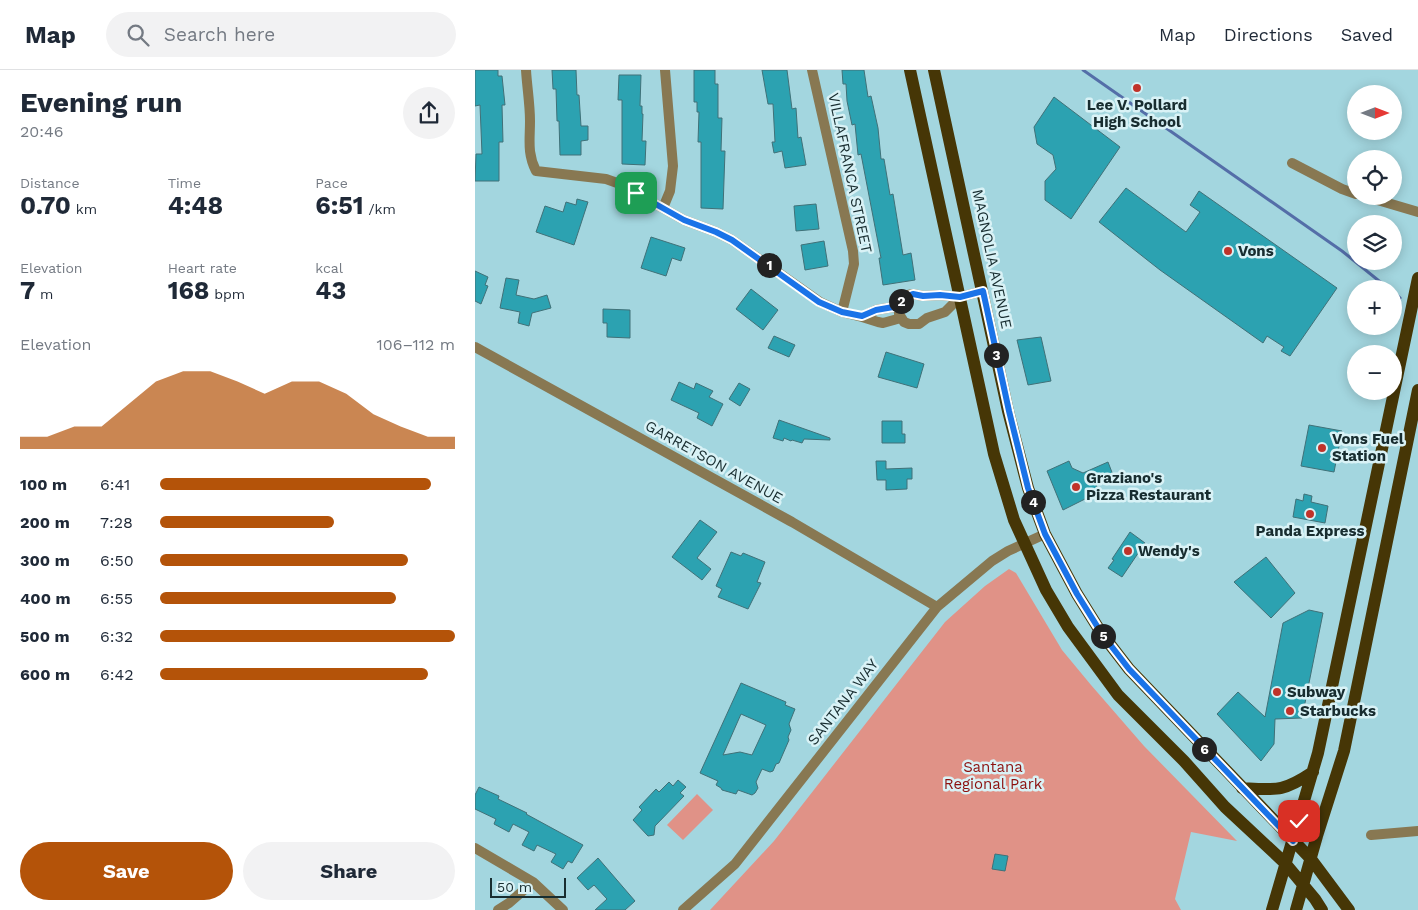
<!DOCTYPE html>
<meta charset="utf-8">
<style>
body{margin:0;font-family:"Work Sans",sans-serif;background:#f2f2f3;color:#1f2937;height:100vh;display:flex;flex-direction:column;font-size:19px;white-space:nowrap}
*{box-sizing:border-box;margin:0}
p{font-size:16px;color:#747a83}
.icon{flex:none;width:28px;height:28px;fill:none;stroke:currentColor;stroke-width:2;stroke-linecap:round;stroke-linejoin:round}
.map{position:relative;flex:1;overflow:hidden}
.side{display:flex;flex-direction:column;background:#fff;width:475px}
.side>*{flex:none}
.needle{width:32px;rotate:90deg}
.buttons{position:absolute;left:872px;top:15px;display:grid;gap:10px}
.buttons a{display:grid;place-items:center;width:55px;height:55px;border-radius:50%;background:#fff;box-shadow:0 2px 12px #0003;font-size:25px}
.scale{position:absolute;left:15px;bottom:12px;width:76px;box-sizing:border-box;padding-left:5px;border:2px solid #182d30;border-top:0;font-size:14px;line-height:18px;white-space:nowrap;color:#182d30;-webkit-text-stroke:4px #d9f2f6;paint-order:stroke}
.pin{position:absolute;display:grid;place-items:center;width:42px;height:42px;color:#fff;margin:-21px;border-radius:10px;box-shadow:0 2px 8px #0006}
.km{position:absolute;width:25px;height:25px;margin:-12px;border-radius:50%;background:#222;color:#fff;font-size:14px;line-height:25px;text-align:center}
.round{display:grid;place-items:center;flex:none;width:52px;height:52px;border-radius:26px;background:#f2f2f3}
.overview{display:flex;align-items:center;justify-content:space-between;height:85px;padding:0 20px}
h1{font-size:28px;font-weight:700;line-height:38px}
.figures{display:grid;grid-template-columns:repeat(3,1fr);gap:8px;height:85px;padding:5px 20px}
.figures div{display:grid;align-content:center}
.figures b{font-size:25px;font-weight:700}
.figures small{font-size:14px;font-weight:400}
.figures p{font-size:14px}
.chart{height:140px;padding:10px 20px}
.chart p{display:flex;justify-content:space-between}
.chart svg{width:100%;height:90px;margin-top:5px;fill:#b45309;opacity:.7}
.cta{display:flex;gap:10px;margin-top:auto;padding:10px 20px}
.cta a{flex:1;height:58px;border-radius:30px;background:#b45309;color:#fff;font-size:20px;font-weight:700;line-height:58px;text-align:center}
.cta a+a{background:#f2f2f3;color:#1f2937}
ul{padding:0 20px;list-style:none;font-size:16px}
li{display:grid;grid-template-columns:80px 60px 1fr;align-items:center;height:38px}
li i{height:12px;border-radius:6px;background:#b45309}
header{display:flex;align-items:center;gap:30px;box-sizing:border-box;height:70px;padding:0 25px;background:#fff;border-bottom:1px solid #e0e1e3}
header strong{font-size:24px}
nav{display:flex;gap:28px;margin-inline-start:auto;font-size:18px}
.search{width:350px;height:45px;background:#f2f2f3;display:flex;align-items:center;gap:12px;box-sizing:border-box;padding:0 18px;border-radius:28px;color:#747a83;font-size:19px}
main{display:flex;flex:1;min-height:0}
.map>svg:first-child{display:block}
</style>
<header>
<strong>Map</strong>
<div class="search"><svg class="icon" aria-label="search" viewBox="0 0 24 24"><circle cx="10" cy="10" r="6"/><path d="M15 15l6 6"/></svg>Search here</div>
<nav><a>Map</a><a>Directions</a><a>Saved</a></nav>
</header>
<main>
<section class="side">
<div class="overview"><div><h1>Evening run</h1><p>20:46</p></div><a class="round"><svg class="icon" aria-label="share" viewBox="0 0 24 24"><path d="M12 15V3M7 8l5-5 5 5M5 13v7h14v-7"/></svg></a></div>
<div class="figures">
<div><p>Distance</p><b>0.70<small> km</small></b></div>
<div><p>Time</p><b>4:48</b></div>
<div><p>Pace</p><b>6:51<small> /km</small></b></div>
</div>
<div class="figures">
<div><p>Elevation</p><b>7<small> m</small></b></div>
<div><p>Heart rate</p><b>168<small> bpm</small></b></div>
<div><p>kcal</p><b>43</b></div>
</div>
<div class="chart"><p><span>Elevation</span>106–112 m</p>
<svg viewBox="0 0 160 44" preserveAspectRatio="none"><path d="M0 44V38L10 38L20 33L30 33L40 22L50 11L60 6L70 6L80 11L90 17L100 11L110 11L120 17L130 27L140 33L150 38L160 38V44z"/></svg>
</div>
<ul>
<li><b>100 m</b>6:41<i style="width:92%"></i></li>
<li><b>200 m</b>7:28<i style="width:59%"></i></li>
<li><b>300 m</b>6:50<i style="width:84%"></i></li>
<li><b>400 m</b>6:55<i style="width:80%"></i></li>
<li><b>500 m</b>6:32<i style="width:100%"></i></li>
<li><b>600 m</b>6:42<i style="width:91%"></i></li>
</ul>
<div class="cta"><a>Save</a><a>Share</a></div>
</section>
<div class="map">
<svg width="943" height="840" viewBox="0 0 943 840">
<rect width="100%" height="100%" fill="#a3d6df"/>
<path fill="#e09287" d="M534,499L541,503L587,580L616,615L669,676L762,771L716,762L700,829L706,840H235L299,771L470,552L510,516Z
M222,724L238,740L208,770L192,755Z"/>
<g fill="none" stroke-linecap="round" stroke-linejoin="round">
<path stroke="#546ea8" stroke-width="3" d="M608,0L867,181L914,219
M919,223L925,228"/>
</g>
<path fill="#2ca2b1" stroke="#407178" fill-rule="evenodd" d="M0,0H23V6H27L30,35H27L28,72H24V111H0L1,84H7L5,35L0,36Z
M77,0H101L102,25H104L106,56H113V70L106,71V85H85L84,51H82L81,19H78Z
M219,0H240V14H243V48H247L246,81H250L248,139L226,138V72H223L224,42H222V32H219Z
M287,0H312L317,39L321,38L323,68L326,67L331,95L310,98L307,81L299,83L297,72H300L298,34H293Z
M367,0H389L393,27L396,26L403,58L406,89H409L415,125L418,124L428,185L436,183L440,210L408,215L404,188H406L386,84L383,85L380,54L377,55L372,31L371,14H368Z
M144,5H166L165,36H167V44H168L167,71H171L170,95L147,94V30H143Z
M579,27L645,77L596,149L570,130V111L581,99L578,85L562,74L559,57Z
M651,118L711,162L725,142L715,135L724,121L862,218L815,286L806,281L809,277L792,266L788,273L685,200L624,152Z
M102,129L113,132L99,175L61,162L70,136L88,142L91,132L101,135Z
M341,134L344,159L321,161L319,136Z
M176,167L210,178L206,191L197,188L191,206L166,198Z
M349,171L353,196L330,200L326,175Z
M0,201L13,207L10,215L13,216L6,234L0,231Z
M31,208L44,210L41,225L59,229L72,225L76,238L57,243L54,256L43,253L45,242L25,238Z
M276,219L303,240L288,260L261,239Z
M128,239L155,240V268L132,267V253H128Z
M299,266L320,275L314,287L293,278Z
M566,267L576,311L553,315L542,270Z
M411,282L449,294L442,318L403,307Z
M204,312L219,319L221,313L238,321L234,327L248,334L237,356L222,348L224,343L196,330Z
M264,313L275,319L265,336L254,329Z
M304,350L355,368V370L329,369L327,373L317,370L316,371L309,368L308,371L298,368Z
M407,351H427V364H430V373H407Z
M834,355L867,361L859,402L826,396Z
M401,391H411V399L437,398V409H432V419L411,420V410H402Z
M594,391L597,398L608,403L633,392L638,405L620,412L624,422L588,440L572,401Z
M829,424L837,426L836,432L853,436L850,453L818,447L821,429L828,431Z
M225,450L242,462L222,488L236,499L227,510L197,487Z
M655,462L670,473L647,507L633,498L639,490L637,489Z
M256,482L266,486L268,483L290,492L282,512L286,513L273,539L243,527L247,519L241,516Z
M791,487L820,523L796,548L759,512Z
M834,540L848,543L827,648L800,649L799,674L786,691L742,644L763,622L790,647L808,553Z
M266,613L311,632L310,635L320,639L314,654L316,660L313,667L314,670L304,693L301,694L298,701L295,702L287,699L281,712L283,718L280,723L277,725L263,720L261,724L247,720L246,718L241,715L243,711L225,703ZM266,644L291,655L277,685L265,682L248,685Z
M203,710L211,717L205,723L209,726L180,756L179,765L173,766L158,750L167,740L164,737L181,719L184,722L194,712L198,716Z
M4,717L24,726L23,729L52,743L51,744L108,775L97,793L93,791L88,799L76,792L81,784L62,775L59,781L47,775L54,762L38,754L34,762L19,754L21,749L0,739V725Z
M520,784L533,786L530,801L517,799Z
M123,788L160,831L150,840H120L132,829L119,815L113,820L102,808Z"/>
<g fill="none" stroke-linecap="round" stroke-linejoin="round">
<path stroke="#887852" stroke-width="10" d="M51,0C52,17 55,34 55,51C55,70 52,83 61,101L131,109L145,114L209,150L241,162L257,170L345,232L367,242L387,247L403,252L408,253L426,248
M337,0L378,181L379,194L367,242
M817,93L867,119L881,124
M889,126L943,142
M188,138L195,121L198,96L190,0
M485,227L470,242L452,248L444,254H434L429,252L424,244V236L425,232L433,225L438,224L448,226L465,225L485,227L508,221
M387,247L401,240L424,236
M896,765L943,761
M0,778L58,812L88,840
M23,840L34,833L58,812"/>
<path stroke="#887852" stroke-width="10" d="M0,277L317,452L462,537
M208,840L260,794L462,537L517,491L533,481L570,464"/>
<path stroke="#463606" stroke-width="12" d="M435,0L519,384L539,450L571,520L593,557L643,625L709,691L750,737L810,793L840,829L847,840
M459,0L533,341L553,418L570,464L602,524L627,564L654,599L836,789L874,840
M767,718C802,720 808,722 838,702
M797,840L843,683L943,208
M821,840L842,766L869,681L943,320"/>
</g>
<g fill="none" stroke-linecap="round" stroke-linejoin="round">
<g stroke="#fff" stroke-width="10">
<path id="route" d="M161,123L209,150L241,162L257,170L344,232L367,242L387,246L401,240L424,236L429,228L438,224L448,226L465,225L485,227L508,221L534,341L553,418L570,464L602,524L627,564L654,599L818,771L824,751"/>
</g>
<use href="#route" stroke="#1a73e8" stroke-width="6"/>
</g>
<g fill="#c0332a" stroke="#d9f2f6" stroke-width="2">
<circle cx="662" cy="18" r="5"/>
<circle cx="753" cy="181" r="5"/>
<circle cx="847" cy="378" r="5"/>
<circle cx="601" cy="417" r="5"/>
<circle cx="835" cy="444" r="5"/>
<circle cx="653" cy="481" r="5"/>
<circle cx="802" cy="622" r="5"/>
<circle cx="815" cy="641" r="5"/>
</g>
<g text-anchor="middle" stroke-width="5" stroke-linejoin="round" paint-order="stroke">
<g font-size="15" font-weight="bold" fill="#182d30" stroke="#d9f2f6" text-anchor="start">
<text x="662" y="40" text-anchor="middle">Lee V. Pollard<tspan x="662" dy="17">High School</tspan></text>
<text x="763" y="186">Vons</text>
<text x="857" y="374">Vons Fuel<tspan x="857" dy="17">Station</tspan></text>
<text x="611" y="413">Graziano's<tspan x="611" dy="17">Pizza Restaurant</tspan></text>
<text x="835" y="466" text-anchor="middle">Panda Express</text>
<text x="663" y="486">Wendy's</text>
<text x="812" y="627">Subway</text>
<text x="825" y="646">Starbucks</text>
</g>
<g font-size="15" fill="#182d30" stroke="#d9f2f6">
<text transform="translate(375 103) rotate(78)" y="5">VILLAFRANCA STREET</text>
<text transform="translate(517 189) rotate(78)" y="5">MAGNOLIA AVENUE</text>
<text transform="translate(239 392) rotate(29)" y="5">GARRETSON AVENUE</text>
<text transform="translate(368 632) rotate(-52)" y="5">SANTANA WAY</text>
</g>
<g font-size="15" fill="#8c100e" stroke="#d9f2f6">
<text x="518" y="702">Santana<tspan x="518" dy="17">Regional Park</tspan></text>
</g>
</g>
</svg>
<div class="buttons">
<a><svg class="needle" viewBox="-14 -14 28 28"><path d="M0-13l5 13h-10z" fill="#e53935"/><path d="M0 13l5-13h-10z" fill="#747a83"/></svg></a>
<a><svg class="icon" aria-label="locate" viewBox="0 0 24 24"><circle cx="12" cy="12" r="6"/><path d="M12 2v4M12 18v4M2 12h4M18 12h4"/></svg></a>
<a><svg class="icon" aria-label="layers" viewBox="0 0 24 24"><path d="M12 4l9 5-9 5-9-5zM3 14l9 5 9-5"/></svg></a>
<a>+</a>
<a>−</a>
</div>
<div class="scale">50 m</div>
<div class="pin" style="left:161px;top:123px;background:#1e9e55"><svg class="icon" aria-label="arrive" viewBox="0 0 24 24"><path d="M6 21V4h12l-3 4 3 4H6"/></svg></div>
<div class="pin" style="left:824px;top:751px;background:#d93025"><svg class="icon" aria-label="check" viewBox="0 0 24 24"><path d="M5 12l5 5 9-10"/></svg></div>
<b class="km" style="left:294px;top:195px">1</b>
<b class="km" style="left:426px;top:231px">2</b>
<b class="km" style="left:521px;top:285px">3</b>
<b class="km" style="left:558px;top:432px">4</b>
<b class="km" style="left:628px;top:566px">5</b>
<b class="km" style="left:729px;top:679px">6</b>
</div>
</main>
